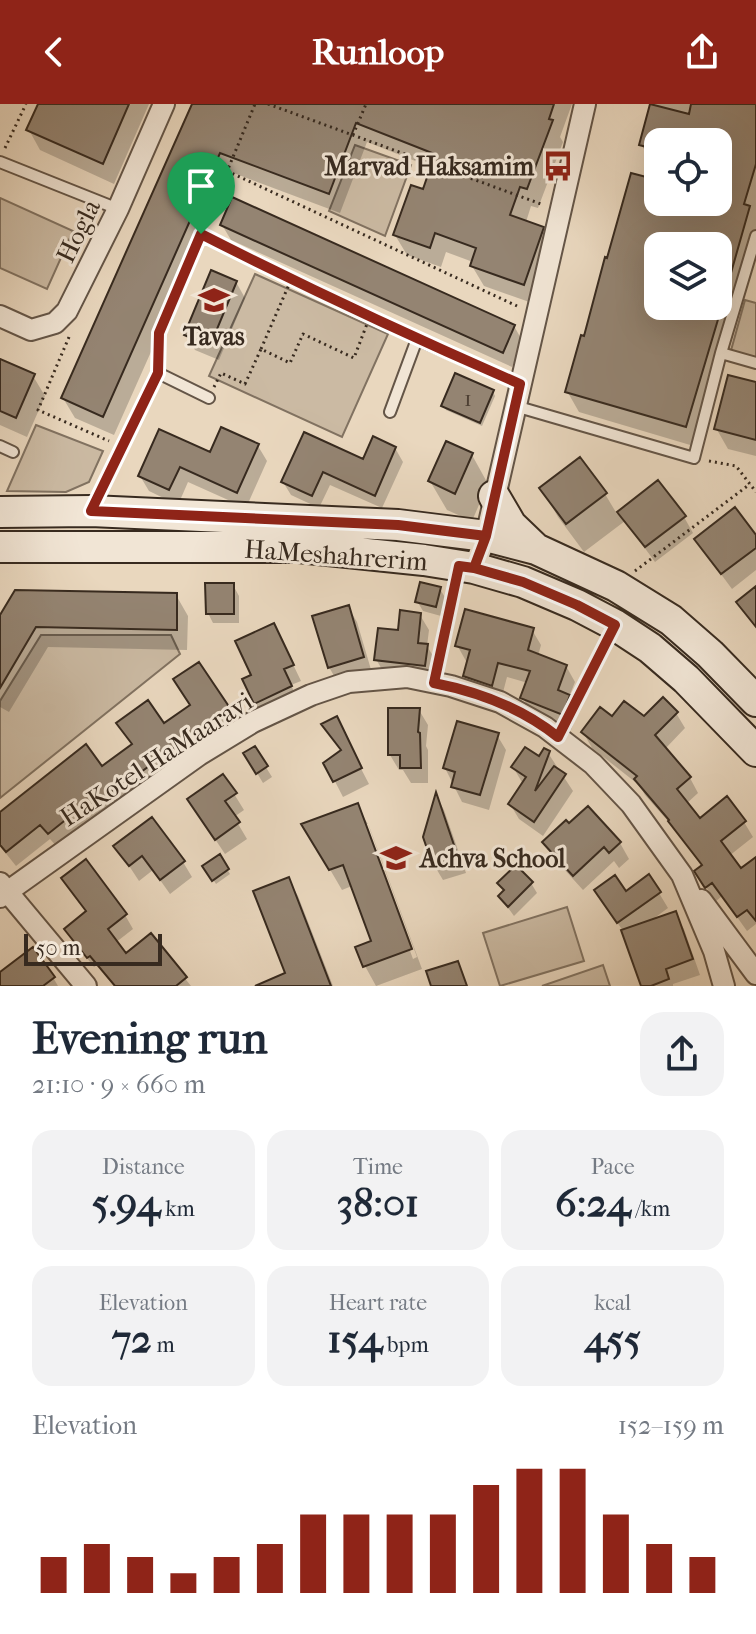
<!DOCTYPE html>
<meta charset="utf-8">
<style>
body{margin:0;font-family:"IM FELL French Canon",serif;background:#f2f2f3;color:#1f2937;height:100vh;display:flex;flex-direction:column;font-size:30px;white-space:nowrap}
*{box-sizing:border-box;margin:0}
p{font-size:26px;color:#747a83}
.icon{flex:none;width:44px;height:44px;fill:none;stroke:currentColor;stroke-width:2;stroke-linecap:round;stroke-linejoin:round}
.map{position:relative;height:882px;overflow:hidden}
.sheet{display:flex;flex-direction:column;background:#fff;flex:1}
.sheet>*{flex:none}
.controls{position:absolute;left:644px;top:24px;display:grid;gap:16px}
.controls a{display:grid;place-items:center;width:88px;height:88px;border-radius:16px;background:#fff;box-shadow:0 8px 32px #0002;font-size:40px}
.scale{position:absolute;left:24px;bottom:20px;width:138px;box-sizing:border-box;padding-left:8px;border:4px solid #372a1f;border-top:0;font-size:22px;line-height:28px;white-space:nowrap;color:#372a1f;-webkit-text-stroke:6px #f1e5d5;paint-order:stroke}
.pin{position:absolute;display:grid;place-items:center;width:68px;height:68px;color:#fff;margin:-82px -34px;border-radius:50% 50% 50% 0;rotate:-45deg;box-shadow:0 0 8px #0007}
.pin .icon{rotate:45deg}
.round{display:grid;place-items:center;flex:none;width:84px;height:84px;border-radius:24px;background:#f2f2f3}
.summary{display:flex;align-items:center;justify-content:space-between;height:136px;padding:0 32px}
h1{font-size:44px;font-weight:700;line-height:60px}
.stats{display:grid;grid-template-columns:repeat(3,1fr);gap:12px;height:136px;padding:8px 32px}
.stats div{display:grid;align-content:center;border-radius:20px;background:#f2f2f3;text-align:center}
.stats b{font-size:40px;font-weight:700}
.stats small{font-size:22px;font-weight:400}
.stats p{font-size:22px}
.chart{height:224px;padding:16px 32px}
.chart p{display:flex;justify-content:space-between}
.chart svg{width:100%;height:144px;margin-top:8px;stroke:#8f2418;stroke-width:6}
header{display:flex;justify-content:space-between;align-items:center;height:104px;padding:0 32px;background:#8f2418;color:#fff;font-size:36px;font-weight:700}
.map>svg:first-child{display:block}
</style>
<header><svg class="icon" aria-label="back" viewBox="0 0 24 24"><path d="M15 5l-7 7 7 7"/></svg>Runloop<svg class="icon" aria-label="share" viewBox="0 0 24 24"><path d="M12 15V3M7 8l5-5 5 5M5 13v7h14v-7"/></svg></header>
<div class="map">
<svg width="756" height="882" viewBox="0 0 756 882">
<rect width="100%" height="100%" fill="#e9d7be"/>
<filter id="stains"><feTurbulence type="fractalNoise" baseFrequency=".0025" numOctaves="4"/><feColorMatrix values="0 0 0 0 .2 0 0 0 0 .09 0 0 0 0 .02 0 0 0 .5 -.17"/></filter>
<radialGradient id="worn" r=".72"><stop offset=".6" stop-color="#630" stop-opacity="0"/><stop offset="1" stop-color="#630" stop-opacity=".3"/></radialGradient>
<path fill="#cbbaa3" stroke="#817261" stroke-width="2" d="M355,41L411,61L385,132L329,107Z
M0,94L73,127L47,185L0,164Z
M255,170L388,230L342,333L209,272Z
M745,196L756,199V257L730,250Z
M36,321L103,347L89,378L66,388L7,387Z
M41,531H171L180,550L0,694V597Z
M567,803L584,857L500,882L483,829Z
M603,861L610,882H542Z"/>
<path fill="#0003" fill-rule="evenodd" d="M40,0H149L114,80L40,46L29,26Z
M194,0H572L560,33L563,38L538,104L531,102L526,118L542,124L554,144L535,200L484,182L472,162L473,158L446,148L441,163L407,151L395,131L424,88L433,64L367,38L340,109L231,68L114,331L75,314L63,294Z
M653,0H756V141L697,343L579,308L567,287L585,235L658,78V98H718V38H658V62L653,61L641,40ZM658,142H718V202H658Z
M222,121L514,222L523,238L512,263L231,136Z
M236,178L245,194L219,256L195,246L186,231Z
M0,257L33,272L45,292L27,333L0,321Z
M756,280V352L728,345L716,324Z
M493,288L495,292L482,322L446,306L444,302Z
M258,342L267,357L246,404L188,378L178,401L149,387L140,372L211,351Z
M395,344L403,358L382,404L330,381L319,404L291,391L283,378L364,358Z
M472,351L488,380L472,417L447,406L430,377Z
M658,379L684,413L693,429L655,458L625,417L584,448L558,413L542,385L605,390L617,410Z
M697,435H756V466L732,485L706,450Z
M233,481L239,492V519H213L208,509Z
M440,485L446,495L441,512L423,507L417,497Z
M176,491L188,512L187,546L48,543L9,608L0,603V515Z
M348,503L357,518L372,569L338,579L329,563Z
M420,511L429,526L427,542L436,557L433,576L385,571L376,555L400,528Z
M274,521L301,577L291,581L299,598L264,614L255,599L254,572Z
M532,526L541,541L538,552L566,562L575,578L569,593L578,608L571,626L532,610L523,594L528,579L507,573L501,596L474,587L465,572L469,558L466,557L457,541Z
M199,561L239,624L58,744L50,735L16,762L0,742V711L102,665L133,642L119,620L164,622L192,603Z
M419,606L428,621L426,642L428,646V679H411L403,666H399L390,651Z
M676,609L685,624L665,645L690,674L698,689L686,700L699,717L744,718L753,733L729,752L756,781V820L747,827L722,792L715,798L697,767L702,763L675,725L645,691L639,681L592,644L583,628L612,615H644Z
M342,628L369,680L343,693L326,660L342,648L333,635Z
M497,631L506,646L489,706L462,698L445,664Z
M254,644L272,673L263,679L245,649Z
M548,649L573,687L543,732L519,715L510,700L523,680L513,663L540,655Z
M223,672L244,706L234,713L247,735L225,750L189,696Z
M437,693L444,706L466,769L443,776L434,761Z
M357,701L369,722L422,865L376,882L365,862L373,838L352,782L342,786L304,721ZM364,720H368L417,853L413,855Z
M588,705L620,739L629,755L619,764L614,757L583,786L553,753L544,738L569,722Z
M116,742L183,758L192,773L170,790L153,766L139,777Z
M219,753L230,770L216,780L205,763Z
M64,775L125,811L133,825L115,839L118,845L94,863L75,839L67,825L87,809Z
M288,775L298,792L333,882H257L287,870Z
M499,779H531L537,789L514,812L500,793L504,788Z
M596,787L659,789L668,804L649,818L675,810L684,825L700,871L673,880V882H643L625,830Z
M151,832L191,882H114L105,868Z
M0,870H51L58,882H0Z"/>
<path fill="#948472" stroke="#372a1f" stroke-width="2" d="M38,0H129L103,60L26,26Z
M192,0H554L549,15L553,16L527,85L520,83L510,111L544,123L524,181L470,162L476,144L435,129L430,144L393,131L411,81L423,85L435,50L427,47L356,19L329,90L220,49L103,313L61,294Z
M650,0L689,10L691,0H756V60L744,100L750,102L723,197L718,196V142H658V202H722L686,323L565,288L581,231L584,232L605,153L607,154L631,69L658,76V98H718V38H658V46L639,41Z
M232,93L515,221L503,249L220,121Z
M211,166L237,177L210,242L184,231Z
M0,255L35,270L16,314L0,307Z
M455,269L494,286L480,319L441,302Z
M728,271L756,278V336L714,325Z
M221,323L259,340L237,389L180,363L169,386L138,372L159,325L210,348Z
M304,328L363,355L373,332L396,343L375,392L323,368L312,392L281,378Z
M446,337L473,349L455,390L428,377Z
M580,353L607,389L566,420L539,384Z
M658,376L686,412L645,443L617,408Z
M735,403L756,431V444L721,470L694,435Z
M420,478L441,483L436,503L415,498Z
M205,479H234V510H206Z
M756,482V523L736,498Z
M15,486L177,489V526L36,523L0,584V511Z
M349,501L364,553L328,564L312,512Z
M465,505L534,524L528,546L567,561L558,586L570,591L563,611L520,594L530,567L498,559L492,582L463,572L470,546L455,542Z
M400,506L421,509L418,539L428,540L425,562L374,556L378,524L398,526Z
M274,519L294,561L284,565L292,582L254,600L242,575L251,571L235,537Z
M199,558L232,607L195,632L194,629L141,668L140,666L86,706L83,702L48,730L40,721L6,748L0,741V708L86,640L102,662L132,640L116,619L148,596L164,619L190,601L173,575Z
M663,593L678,608L655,631L691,673L677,685L700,714L727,692L746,717L721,737L741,764L756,753V817L747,806L737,813L712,779L705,784L694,767L702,761L668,717L669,716L634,675L637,672L581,628L600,603L612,612L624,597L644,612Z
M388,604H420L418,628L420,629L421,664H400V651H388Z
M337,612L362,664L333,678L323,659L341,646L321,620Z
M457,617L499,629L480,691L451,683L455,668L443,664Z
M255,642L268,662L256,670L243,649Z
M525,643L539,652L544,644L550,647L535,687L554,662L566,670L534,718L508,700L526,673L511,663Z
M223,670L237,689L225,697L240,718L215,736L187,695Z
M436,688L458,753L433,762L423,733Z
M358,699L412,845L363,863L355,843L371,837L343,761L329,766L301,720Z
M588,702L621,738L609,749L604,743L573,772L542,738L566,716L569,719Z
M152,713L185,757L160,776L142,752L129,762L113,742Z
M220,750L229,765L212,777L202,762Z
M86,755L127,810L108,825L126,849L151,829L187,873L176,882H115L90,852L87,854L64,825L86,807L61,774Z
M516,761L533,778L508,803L498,792L504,786L497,779Z
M649,770L661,788L617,819L594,786L615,771L626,787Z
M289,773L331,882H255L285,869L253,787Z
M676,807L693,855L666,865L669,875L651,882H641L621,826Z
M33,843L55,873L43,882H0V868Z
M458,857L467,882H431L426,867Z"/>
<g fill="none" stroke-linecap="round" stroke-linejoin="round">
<g stroke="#645547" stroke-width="14">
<path id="lane" d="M0,58L118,105
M721,249L756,259
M515,302L694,354L721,249L756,132
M390,308L417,235L520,280
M0,342L13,348
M92,405L158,269L209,294"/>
</g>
<g stroke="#645547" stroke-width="24">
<path id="street" d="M0,212L31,226L55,219L67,207L118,105L164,0
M474,464L486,432L585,0
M0,779L86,882
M0,793L199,651L253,618L311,591L349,578L407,573L451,582L500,598L545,623L593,660L631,700L682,771L714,847L724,882
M701,796L756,870"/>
</g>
<g stroke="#372a1f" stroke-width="34">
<path id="secondary" d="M494,392L511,421L535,444
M0,408L91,407L398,421L486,432L536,445L616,482L671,516L710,550L756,597
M0,443H299L424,456L474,464L523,478L577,501L615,521L650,544L686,575L756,647"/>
</g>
<path stroke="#372a1f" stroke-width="3" stroke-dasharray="2 4" stroke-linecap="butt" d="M268,0L541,100
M353,31L366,0
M5,44L26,0
M227,67L517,202
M201,130L255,0
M69,233L38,306L109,337
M261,245L291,176L370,212
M158,256L159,229L201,130L291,176
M214,283L221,269L245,280L261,245L290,259L303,230L354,254L370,212L406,230
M709,357L736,362L756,388
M635,467L750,380
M438,560L454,486
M567,615L604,544"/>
<use href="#lane" stroke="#f1e5d5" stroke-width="10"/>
<use href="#street" stroke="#f1e5d5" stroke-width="20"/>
<use href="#secondary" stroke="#f1e5d5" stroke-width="30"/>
</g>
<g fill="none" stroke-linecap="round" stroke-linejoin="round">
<g stroke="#fff" stroke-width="16">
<path id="route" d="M201,130L159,229L158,269L91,407L398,421L486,432L474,464L459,462L434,579C479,588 522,604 558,633L615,521L577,501L523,478L474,464L486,432L520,280C412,233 305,183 201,130"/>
</g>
<use href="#route" stroke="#8f2418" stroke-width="10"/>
</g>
<defs>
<g id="bus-bare" transform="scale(2.4)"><path d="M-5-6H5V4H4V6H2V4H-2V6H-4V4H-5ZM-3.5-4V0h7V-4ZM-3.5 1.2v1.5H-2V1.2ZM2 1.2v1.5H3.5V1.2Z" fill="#8f2418" stroke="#f1e5d5" stroke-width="2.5" paint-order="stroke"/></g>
<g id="school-bare" transform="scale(2.4)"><path d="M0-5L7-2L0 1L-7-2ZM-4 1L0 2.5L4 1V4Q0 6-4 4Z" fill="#8f2418" stroke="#f1e5d5" stroke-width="2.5" paint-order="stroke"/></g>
</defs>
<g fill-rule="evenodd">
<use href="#bus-bare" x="558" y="62"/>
<use href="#school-bare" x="214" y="196"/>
<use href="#school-bare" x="396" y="754"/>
</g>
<g text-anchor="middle" stroke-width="6" stroke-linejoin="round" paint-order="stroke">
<g font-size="22" fill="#4e4034">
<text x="468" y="302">1</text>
</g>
<g font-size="26" font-weight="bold" fill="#372a1f" stroke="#f1e5d5" text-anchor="end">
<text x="534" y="71">Marvad Haksamim</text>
<text x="214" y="241" text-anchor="middle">Tavas</text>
<text x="420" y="763" text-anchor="start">Achva School</text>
</g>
<g font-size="26" fill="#372a1f" stroke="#f1e5d5">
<text transform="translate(78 127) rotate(-64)" y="9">Hogla</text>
<text transform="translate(336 451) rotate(4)" y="9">HaMeshahrerim</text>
<text transform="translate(156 655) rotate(-33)" y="9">HaKotel HaMaaravi</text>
</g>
</g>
<rect width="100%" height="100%" filter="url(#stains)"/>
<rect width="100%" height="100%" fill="url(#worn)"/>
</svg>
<div class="controls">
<a><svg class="icon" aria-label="locate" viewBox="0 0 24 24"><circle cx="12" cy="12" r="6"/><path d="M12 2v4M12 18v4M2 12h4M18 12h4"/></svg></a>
<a><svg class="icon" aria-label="layers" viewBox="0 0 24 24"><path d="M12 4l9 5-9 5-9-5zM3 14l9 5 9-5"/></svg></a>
</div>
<div class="scale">50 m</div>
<div class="pin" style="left:201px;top:130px;background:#1e9e55"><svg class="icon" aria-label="arrive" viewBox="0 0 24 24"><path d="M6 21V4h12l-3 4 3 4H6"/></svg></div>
</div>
<section class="sheet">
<div class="summary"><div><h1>Evening run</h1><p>21:10 · 9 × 660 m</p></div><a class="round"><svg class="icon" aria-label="share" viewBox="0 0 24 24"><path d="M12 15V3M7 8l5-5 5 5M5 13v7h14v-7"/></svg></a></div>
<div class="stats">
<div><p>Distance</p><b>5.94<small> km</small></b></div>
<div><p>Time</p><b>38:01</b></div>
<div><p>Pace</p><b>6:24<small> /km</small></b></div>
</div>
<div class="stats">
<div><p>Elevation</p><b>72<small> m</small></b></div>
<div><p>Heart rate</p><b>154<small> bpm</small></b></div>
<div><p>kcal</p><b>455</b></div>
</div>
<div class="chart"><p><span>Elevation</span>152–159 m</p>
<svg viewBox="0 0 160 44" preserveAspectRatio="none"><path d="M5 44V33M15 44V29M25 44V33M35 44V38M45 44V33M55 44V29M65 44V20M75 44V20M85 44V20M95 44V20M105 44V11M115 44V6M125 44V6M135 44V20M145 44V29M155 44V33"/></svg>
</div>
</section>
